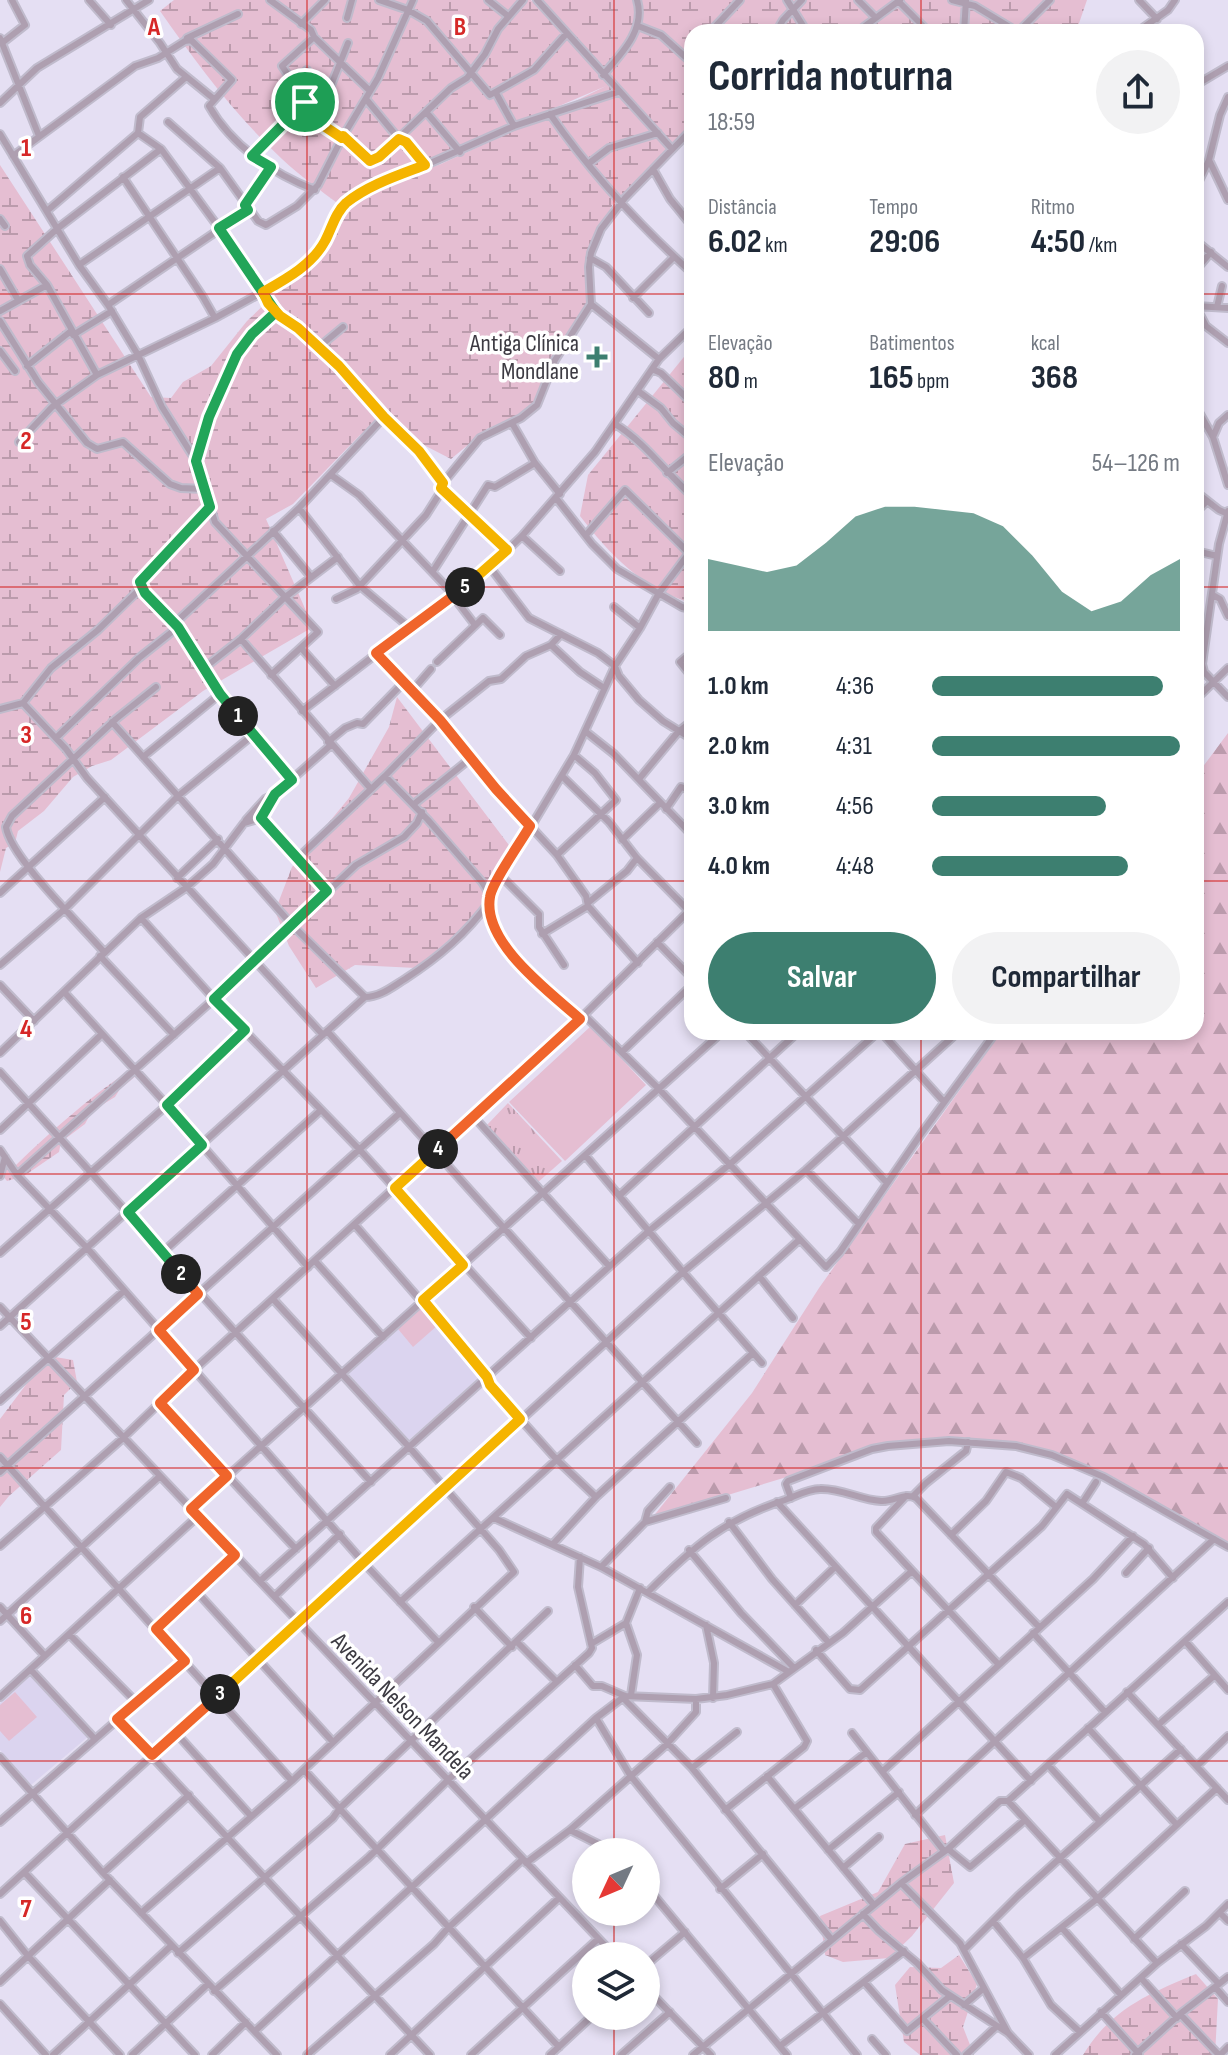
<!DOCTYPE html>
<html lang="pt">
<meta charset="utf-8">
<style>
body{margin:0;font-family:"Sofia Sans Condensed",sans-serif;background:#f2f2f3;color:#1f2937;height:100vh;display:flex;flex-direction:column;font-size:30px;white-space:nowrap}
*{box-sizing:border-box;margin:0}
p{font-size:26px;color:#747a83}
.icon{flex:none;width:44px;height:44px;fill:none;stroke:currentColor;stroke-width:2;stroke-linecap:round;stroke-linejoin:round}
.map{position:relative;flex:1;overflow:hidden}
.side{position:absolute;left:684px;top:24px;width:520px;height:1016px;display:flex;flex-direction:column;background:#fff;border-radius:24px;box-shadow:0 4px 12px #0003}
.side>*{flex:none}
.needle{width:52px;rotate:226deg}
.controls{position:absolute;left:572px;top:1838px;display:grid;gap:16px}
.controls a{display:grid;place-items:center;width:88px;height:88px;border-radius:50%;background:#fff;box-shadow:0 4px 12px #0003;font-size:40px}
.pin{position:absolute;display:grid;place-items:center;width:68px;height:68px;color:#fff;margin:-34px;border:4px solid #fff;border-radius:50%;box-shadow:0 2px 8px #0007}
.km{position:absolute;width:40px;height:40px;margin:-20px;border-radius:50%;background:#222;color:#fff;font-size:22px;line-height:40px;text-align:center}
.round{display:grid;place-items:center;flex:none;width:84px;height:84px;border-radius:42px;background:#f2f2f3}
.overview{display:flex;align-items:center;justify-content:space-between;height:136px;padding:0 24px}
h1{font-size:44px;font-weight:700;line-height:60px}
.stats{display:grid;grid-template-columns:repeat(3,1fr);gap:12px;height:136px;padding:8px 24px}
.stats div{display:grid;align-content:center}
.stats b{font-size:34px;font-weight:700}
.stats small{font-size:22px;font-weight:400}
.stats p{font-size:22px}
.chart{height:224px;padding:16px 24px}
.chart p{display:flex;justify-content:space-between}
.chart svg{width:100%;height:144px;margin-top:8px;fill:#3d7f70;opacity:.7}
.action{display:flex;gap:16px;margin-top:auto;padding:16px 24px}
.action a{flex:1;height:92px;border-radius:48px;background:#3d7f70;color:#fff;font-size:32px;font-weight:700;line-height:92px;text-align:center}
.action a+a{background:#f2f2f3;color:#1f2937}
ul{padding:0 24px;list-style:none;font-size:26px}
li{display:grid;grid-template-columns:128px 96px 1fr;align-items:center;height:60px}
li i{height:20px;border-radius:10px;background:#3d7f70}
.map>svg:first-child{display:block}
</style>
<div class="map">
<svg width="1228" height="2055" viewBox="0 0 1228 2055">
<defs>
<pattern id="forest-firs" width="22" height="20" patternUnits="userSpaceOnUse" patternTransform="scale(2)"><rect width="22" height="20" fill="#e5bed2"/><path d="M5 1l3.5 6h-7zM16 11l3.5 6h-7z" fill="#bb9bac"/></pattern>
<pattern id="wetland-marsh" width="20" height="14" patternUnits="userSpaceOnUse" patternTransform="scale(2)"><rect width="20" height="14" fill="#e5bed2"/><path d="M1 5h8M5 5V1M11 12h8M15 12V8" fill="none" stroke="#bb9bac"/></pattern>
<pattern id="park-tufts" width="24" height="20" patternUnits="userSpaceOnUse" patternTransform="scale(2)"><rect width="24" height="20" fill="#e5bed2"/><path d="M3 7l-1-3M5 7V3M7 7l1-3M15 17l-1-3M17 17v-4M19 17l1-3" fill="none" stroke="#bb9bac"/></pattern>
</defs>
<rect width="100%" height="100%" fill="#e5dff3"/>
<path fill="#dbd4ef" d="M424,1304L483,1374L409,1440L347,1372Z
M32,1674L90,1735L31,1785L0,1750V1703Z"/>
<path fill="url(#forest-firs)" d="M1228,733V1544L1092,1467L1048,1450L997,1440L931,1438L871,1447L813,1469L652,1518L752,1393L819,1288L1001,1032H1196V776Z"/>
<path fill="url(#wetland-marsh)" d="M174,0H531L567,40L532,0H1087L1076,32H692V131L614,202L590,248L586,268L589,277V305L536,402L518,416L487,429L451,459L416,441L391,419L360,435L293,504L266,519L313,627L203,691L111,760L92,766L73,777L44,811L18,831L15,843L6,848L0,872V165L151,397L171,398L183,382L211,366L247,321L315,256L345,214L356,204L395,181L441,164L531,123L606,86L392,177L340,205C320,190 300,176 282,159C235,115 197,64 160,11Z
M692,347V603C644,590 609,554 580,516L588,475Z
M397,697L515,853L469,923L416,968L355,965L316,988L289,946L275,911L292,867L349,798L389,727Z
M128,1071L136,1073V1076L120,1089L115,1097L92,1111L85,1124L61,1142L59,1152L24,1176L7,1181L0,1172L4,1160L16,1165C52,1130 88,1099 128,1071Z
M55,1357L73,1360L77,1382L64,1395L61,1450L9,1496L0,1507V1419L31,1378Z
M945,1835L954,1883L912,1936L889,1958L843,1962L825,1955L820,1916L878,1892L905,1844Z
M959,1955L977,1984L963,2027L974,2055H920L904,2042L895,1985L910,1967L941,1968Z
M1196,1974L1218,1999L1215,2055H1083C1111,2009 1148,1994 1196,1974Z"/>
<path fill="url(#park-tufts)" d="M508,1103L562,1161L537,1183L486,1126Z"/>
<path fill="#e5bed2" d="M591,1026L646,1085L565,1161L509,1102Z
M423,1307L438,1325L413,1347L398,1329Z
M15,1692L37,1717L9,1741L0,1731V1705Z"/>
<g fill="none" stroke-linecap="round" stroke-linejoin="round">
<g stroke="#c0bbcc" stroke-width="10">
<path id="minor" d="M89,0L111,25
M126,0L160,43L177,69L214,99
M270,0L311,30L314,37L370,91
M379,0L408,10L427,21L490,95L534,70L567,33
M488,0L508,16
M537,0L672,149
M787,0L807,32
M858,0L876,18
M952,0L975,6L1018,32
M1139,0L1157,19
M898,1L929,32
M347,18L352,0
M301,24L325,0
M638,26L661,35L692,63
M710,32L740,0
M776,32L783,20L802,0
M857,32L900,0
M964,32L966,0
M1018,32L1050,0
M1137,32L1168,10L1175,0
M314,37L282,66L316,117L342,138
M0,38L39,136
M187,38L238,14
M2,43L25,25L12,0
M603,75C621,54 646,30 637,0
M292,84L307,70
M1196,85L1228,66
M330,88L348,43
M496,93L514,126
M366,99L399,139L406,142L425,165
M0,103L37,68L149,0
M427,113L460,152
M550,114C591,173 639,225 692,273
M168,122L220,168L258,221L266,225L297,206L318,185L342,138L378,78L413,0
M0,134L79,265L108,305L138,355L162,407L196,461L215,522L318,632L271,675
M343,136L370,161L379,157L451,88L467,78L485,54L498,29L523,0
M161,149L219,228L268,303L280,316L298,328L331,357L384,417L419,451L443,483
M13,156L135,66L158,58L185,41L191,40L232,80L209,106C232,146 273,174 315,190
M252,156L305,102
M1209,160L1228,200
M588,164L609,148L658,133
M653,169L670,199L692,226
M123,177L203,297L215,318
M1196,187L1209,160L1220,115L1228,97
M245,205L271,167
M48,210L138,133L140,117L185,78
M0,219L5,226
M1196,241L1228,267
M590,258L606,267L649,313
M79,265L220,168
M1196,265H1200L1211,252
M0,269L18,300
M633,298L674,257
M689,298L692,301
M591,304L659,359
M108,305L248,210
M1196,306L1228,308
M1196,307L1206,326L1228,343
M1217,307L1222,286
M0,311L47,285
M0,321L38,382L87,443L97,449L123,442L170,484L181,488L204,489
M73,335L112,311
M319,347L343,327
M0,351L15,371
M27,366L71,331
M652,369L661,373L692,403
M97,375L47,285L30,265L27,256L58,228L161,149L138,133
M638,391L661,408L673,423L692,439
M1196,407L1213,437L1228,485
M512,423L535,463L560,494
M615,424C646,443 665,472 692,496
M1213,437L1219,423L1228,415
M19,442L52,407L97,375L215,318L292,276L324,243L337,213L358,195L514,126L618,92
M196,461C215,400 228,356 276,312
M667,473L692,453
M331,475L359,495L454,595
M441,488L507,550
M1196,492L1219,510L1228,514
M556,498L592,544L617,569L682,607L692,609
M210,507L142,579L140,586L178,627L220,694L292,780
M299,508L384,417
M1228,511L1219,544L1202,664L1204,672L1228,697
M1196,512L1207,501
M273,531L311,577
M586,535L625,490L689,553
M522,536L560,571
M1196,551L1217,556
M490,567L529,618L598,653L615,666L619,676L639,700L663,721L692,739
M433,571L488,485L495,487L535,463
M1213,595L1220,599L1228,616
M453,596L475,625
M336,599L357,589L426,515L440,493L443,483L480,438L521,418L537,405L555,360L591,304L589,267L591,253L601,229L625,198L692,129
M614,607L640,628
M175,623L299,508L360,586L410,628L302,711
M410,628L490,567L522,536L595,452L659,359L692,327
M241,639L371,789
M551,645L580,672L604,688
M302,649L335,686
M692,652L680,662L692,677
M376,653L440,720L496,789L557,855L586,896L588,906L638,963
M437,662L483,618L500,635
M203,669L241,639L284,598L338,557
M411,692L431,669
M1196,699L1228,668
M23,703L66,749L87,778L323,1035
M0,709L23,703L51,668L98,630L141,588
M112,722L178,796L254,734
M585,731L614,754L692,835
M56,738L139,658L178,627
M328,742L345,728L357,723L363,724L403,683
M143,757L220,694
M1196,762L1198,764L1196,768
M385,776L428,820L482,882L490,895L496,930L518,965L580,1019
M562,776L609,822L637,858L689,911
M639,779L678,732L692,721
M414,804L471,758
M666,809L681,787L687,789L692,778
M261,818L297,859L385,776L440,720L489,681L501,679L526,656L551,645L561,634
M246,820L265,799L275,794
M622,840L660,803
M557,855L616,800L595,773L574,755
M297,859L327,891
M501,876L539,914V927L564,965
M177,878L218,839
M0,893L105,797
M490,895L574,755L615,666L640,628L659,593L692,549
M589,902L627,871L637,858
M141,918L214,999L359,1149L531,1338
M542,934L588,906
M657,942L692,978
M104,952C81,925 10,857 6,827L12,816L116,719L156,687
M100,956L174,1035
M0,965L66,908L178,796L293,926L365,997L0,1326
M0,985L34,1021
M65,993L167,1105L308,1267
M365,997C380,997 392,987 405,979C439,957 466,934 490,901
M584,1015L658,1088L826,1267L840,1252L921,1134L996,1032
M327,1031L697,1443
M745,1032L887,1183
M881,1032L944,1102
M622,1052L692,985
M0,1053L141,918L187,887L213,864L244,823L261,818L275,794L331,745
M0,1072L371,1482
M474,1117L609,1266
M0,1130L102,1034
M0,1150L17,1175L87,1248L364,1563L0,1894
M806,1170L859,1224
M17,1175L214,999L356,865L404,837L417,823L422,812
M0,1176L5,1157
M620,1195L798,1032
M355,1225L487,1377L490,1385L557,1460L596,1497
M0,1253L167,1105L245,1030
M162,1253L321,1110
M315,1261L383,1337
M759,1276L793,1318
M0,1307L615,1956
M762,1363L683,1272L806,1170L958,1032
M0,1401L124,1291
M160,1403L296,1549
M0,1457L292,1781
M0,1472L400,1113
M906,1496L876,1528V1532L999,1665
M913,1496L926,1483L966,1451L968,1442
M791,1498L786,1484L788,1481L872,1449L888,1446L949,1441L1016,1446L1052,1455L1104,1477L1228,1547
M777,1502L1031,1781
M1083,1502L1096,1482
M191,1509L722,1032
M494,1518L601,1567L789,1672
M645,1522L726,1498
M729,1522L772,1579L829,1643
M951,1535L986,1501L1006,1472L1021,1478L1056,1507
M553,1544L596,1497L753,1353
M0,1546L122,1439L194,1370L580,1019L692,908
M689,1550L741,1613L794,1668
M601,1567L645,1522L648,1511L670,1487
M1126,1573L1149,1548
M260,1581L650,1230L729,1165L878,1032
M197,1592L333,1742
M648,1592C693,1547 723,1520 785,1500C796,1496 808,1489 820,1489C841,1488 860,1500 881,1501C894,1502 904,1492 916,1498L1039,1627
M275,1596L340,1534
M400,1602L799,1240
M795,1605L835,1567
M0,1607L45,1656
M474,1607L512,1647
M0,1621L159,1477
M626,1623L637,1655L631,1695
M706,1625L714,1663L713,1698
M156,1629L235,1555
M1033,1633L1105,1712
M70,1635L136,1702
M1185,1641L1228,1690
M438,1642L364,1563L683,1272L585,1155
M517,1642L556,1681
M591,1644L626,1623L640,1588
M816,1650L850,1689L860,1690L1042,1526L1067,1494L1144,1544L1173,1578
M575,1665L593,1686H602L625,1696L696,1699L727,1695L773,1684L843,1633L912,1571
M31,1670L94,1738
M1127,1692L1228,1800
M0,1697L198,1516
M623,1698L692,1768L832,1940
M596,1718L630,1775L857,2055
M117,1719L430,2055
M1158,1725L1214,1676
M1088,1728L1177,1825
M176,1733L251,1816
M852,1733L944,1851
M0,1757L103,1873L277,2055
M1049,1766L1100,1822
M1197,1766L1228,1736
M692,1768L737,1732
M304,1770L559,2047
M883,1771L1093,1579L1133,1536
M767,1776L874,1905
M1008,1801L1157,1963
M794,1809L867,1752
M725,1810L804,1747L807,1741L773,1684
M915,1815L1214,1539
M0,1822L185,1661
M570,1830L666,1745L696,1712V1699
M948,1849L970,1867L1025,1820
M828,1850L899,1792
M526,1863L570,1830L614,1852
M843,1868L879,1837
M25,1873L195,2055
M103,1873L189,1795
M901,1883L960,1943L1008,2033
M646,1886L787,2055
M720,1889L763,1854
M141,1913L292,1781L514,1572L499,1550L409,1447L273,1299
M1220,1913L1228,1921
M863,1914L879,1931L917,1963L942,1990L1008,2033L1029,2055
M0,1921L28,1956L120,2055
M993,1921L1023,1958L1051,2005L1080,2032
M1062,1928L1121,1995
M1134,1939L1185,1891
M1181,1944L1219,1984
M964,1950L1018,1896L1181,1749
M178,1953L333,1818L340,1808L548,1611
M1023,1958L1097,1899L1217,1788
M646,1965L685,1932
M1141,1978L1177,2018
M0,1982L110,1880
M865,1983L907,2031L950,1996
M1215,1987L1228,2002
M646,1988L711,2055
M214,1991L368,1858L449,1779L589,1653L592,1648L578,1587L580,1557
M0,2004L46,2055
M964,2005L984,1988
M1101,2012L1139,2054
M1180,2014L1219,2055
M924,2020L957,2055
M255,2031L596,1718L625,1696
M872,2039L886,2055
M780,2046L904,1951
M53,2055L171,1946
M132,2055L208,1984
M212,2055L246,2022
M307,2055L434,1944L448,1928L523,1859
M390,2055L559,1898
M471,2055L598,1939
M550,2055L592,2016
M621,2055L670,2012
M693,2055L901,1883L948,1849L1000,1801H1008L1228,1602
M966,2055L997,2026
M1055,2055L1157,1963L1206,1926L1228,1904
M1135,2055L1180,2014L1228,1977
M1220,2055L1228,2047"/>
</g>
<use href="#minor" stroke="#ae9fb0" stroke-width="6"/>
</g>
<g fill="none" stroke-linecap="round" stroke-linejoin="round">
<g stroke="#fff" stroke-width="16">
<path id="split-1" d="M238,716L220,694L178,627L145,593L140,582L210,507L196,461L209,417L237,354L252,334L276,312L219,228L248,210L245,205L271,167L252,156L305,102"/>
</g>
<g stroke="#fff" stroke-width="16">
<path id="split-2" d="M181,1274L128,1212L202,1145L167,1105L245,1030L214,999L327,891L261,818L275,794L292,780L238,716"/>
</g>
<g stroke="#fff" stroke-width="16">
<path id="split-3" d="M181,1274L198,1294L159,1330L194,1370L160,1403L227,1476L191,1509L235,1555L156,1629L185,1661L117,1719L152,1755L220,1694"/>
</g>
<g stroke="#fff" stroke-width="16">
<path id="split-4" d="M220,1694L520,1419L490,1385L487,1377L423,1300L463,1265L395,1188L438,1149"/>
</g>
<g stroke="#fff" stroke-width="16">
<path id="split-5" d="M438,1149L580,1019C550,992 482,943 490,897C492,882 521,842 530,826L496,789L440,720L376,653L465,587"/>
</g>
<g stroke="#fff" stroke-width="16">
<path id="split-6" d="M305,102L324,126L342,138L343,136L370,161L379,157L399,139L406,142L425,165C399,175 368,185 346,203C335,213 332,228 325,241C312,265 286,279 263,292L268,303L280,316L298,328L339,366L384,417L419,451L443,483L441,488L507,550L465,587"/>
</g>
<use href="#split-1" stroke="#22a559" stroke-width="10"/>
<use href="#split-2" stroke="#22a559" stroke-width="10"/>
<use href="#split-3" stroke="#f0652b" stroke-width="10"/>
<use href="#split-4" stroke="#f5b400" stroke-width="10"/>
<use href="#split-5" stroke="#f0652b" stroke-width="10"/>
<use href="#split-6" stroke="#f5b400" stroke-width="10"/>
</g>
<path fill="none" stroke="#d62828" stroke-width="2" stroke-opacity="0.55" d="M307,0V2055M614,0V1852M921,0V32M0,294H692M1196,294H1228M0,587H692M1196,587H1228M0,881H692M1196,881H1228M921,1032V2055M0,1174H1228M0,1468H1228M0,1761H1228M614,1912V1956M614,2016V2055"/>
<path fill="#3d7f70" stroke="#fff" stroke-width="3" d="M593 345h8v8h8v8h-8v8h-8v-8h-8v-8h8z"/>
<g text-anchor="middle" stroke-width="7" stroke-linejoin="round" paint-order="stroke">
<g font-size="24" fill="#3c3a42" stroke="#fff" text-anchor="end">
<text x="579" y="351">Antiga Clínica<tspan x="579" dy="28">Mondlane</tspan></text>
</g>
<g font-size="24" fill="#3c3a42" stroke="#fff">
<text transform="translate(403 1706) rotate(46)" y="8">Avenida Nelson Mandela</text>
</g>
</g>
<g font-size="26" text-anchor="middle" font-weight="bold" fill="#d62828" stroke="#fff" stroke-width="7" stroke-linejoin="round" paint-order="stroke">
<text x="154" y="35">A</text>
<text x="460" y="35">B</text>
<text x="26" y="156">1</text>
<text x="26" y="449">2</text>
<text x="26" y="743">3</text>
<text x="26" y="1037">4</text>
<text x="26" y="1330">5</text>
<text x="26" y="1624">6</text>
<text x="26" y="1917">7</text>
</g>
</svg>
<div class="controls">
<a><svg class="needle" viewBox="-14 -14 28 28"><path d="M0-13l5 13h-10z" fill="#e53935"/><path d="M0 13l5-13h-10z" fill="#747a83"/></svg></a>
<a><svg class="icon" aria-label="layers" viewBox="0 0 24 24"><path d="M12 4l9 5-9 5-9-5zM3 14l9 5 9-5"/></svg></a>
</div>
<div class="pin" style="left:305px;top:102px;background:#1e9e55"><svg class="icon" aria-label="arrive" viewBox="0 0 24 24"><path d="M6 21V4h12l-3 4 3 4H6"/></svg></div>
<b class="km" style="left:238px;top:716px">1</b>
<b class="km" style="left:181px;top:1274px">2</b>
<b class="km" style="left:220px;top:1694px">3</b>
<b class="km" style="left:438px;top:1149px">4</b>
<b class="km" style="left:465px;top:587px">5</b>
<section class="side">
<div class="overview"><div><h1>Corrida noturna</h1><p>18:59</p></div><a class="round"><svg class="icon" aria-label="share" viewBox="0 0 24 24"><path d="M12 15V3M7 8l5-5 5 5M5 13v7h14v-7"/></svg></a></div>
<div class="stats">
<div><p>Distância</p><b>6.02<small> km</small></b></div>
<div><p>Tempo</p><b>29:06</b></div>
<div><p>Ritmo</p><b>4:50<small> /km</small></b></div>
</div>
<div class="stats">
<div><p>Elevação</p><b>80<small> m</small></b></div>
<div><p>Batimentos</p><b>165<small> bpm</small></b></div>
<div><p>kcal</p><b>368</b></div>
</div>
<div class="chart"><p><span>Elevação</span>54–126 m</p>
<svg viewBox="0 0 160 44" preserveAspectRatio="none"><path d="M0 44V22L10 24L20 26L30 24L40 17L50 9L60 6L70 6L80 7L90 8L100 12L110 21L120 32L130 38L140 35L150 27L160 22V44z"/></svg>
</div>
<ul>
<li><b>1.0 km</b>4:36<i style="width:93%"></i></li>
<li><b>2.0 km</b>4:31<i style="width:100%"></i></li>
<li><b>3.0 km</b>4:56<i style="width:70%"></i></li>
<li><b>4.0 km</b>4:48<i style="width:79%"></i></li>
</ul>
<div class="action"><a>Salvar</a><a>Compartilhar</a></div>
</section>
</div>
